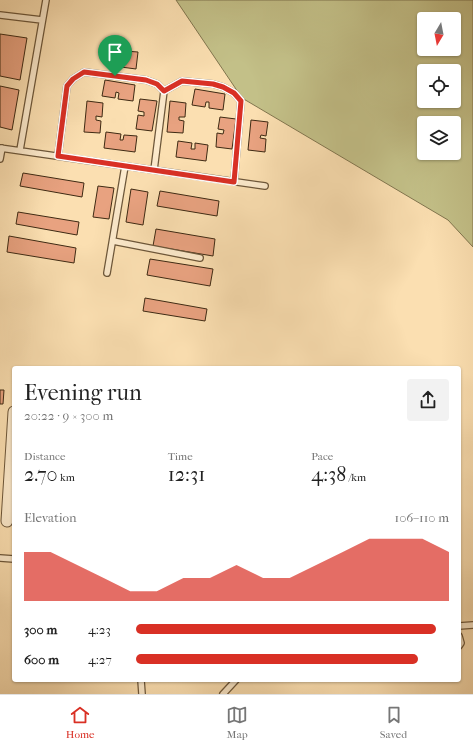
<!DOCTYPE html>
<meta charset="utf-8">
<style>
body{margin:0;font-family:"IM FELL French Canon",serif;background:#f2f2f2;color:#222;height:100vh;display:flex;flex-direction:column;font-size:15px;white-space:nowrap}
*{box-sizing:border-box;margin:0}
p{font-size:13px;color:#767676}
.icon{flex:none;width:22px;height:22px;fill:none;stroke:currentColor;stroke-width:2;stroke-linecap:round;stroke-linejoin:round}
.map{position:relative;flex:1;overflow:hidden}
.side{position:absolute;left:12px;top:366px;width:449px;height:316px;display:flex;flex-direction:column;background:#fff;border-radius:4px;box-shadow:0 1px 3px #0004}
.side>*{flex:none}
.needle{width:26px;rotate:190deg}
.tools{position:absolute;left:417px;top:12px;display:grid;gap:8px}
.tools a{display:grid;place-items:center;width:44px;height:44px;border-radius:4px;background:#fff;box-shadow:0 1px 3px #0004;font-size:20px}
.pin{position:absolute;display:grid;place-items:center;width:34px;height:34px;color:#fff;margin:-41px -17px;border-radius:50% 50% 50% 0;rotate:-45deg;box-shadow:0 0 4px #0007}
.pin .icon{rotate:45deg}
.round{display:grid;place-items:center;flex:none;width:42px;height:42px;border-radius:4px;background:#f2f2f2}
.headline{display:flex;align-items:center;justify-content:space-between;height:68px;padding:0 12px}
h1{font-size:22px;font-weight:600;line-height:30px}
.metrics{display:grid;grid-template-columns:repeat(3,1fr);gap:6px;height:68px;padding:4px 12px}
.metrics div{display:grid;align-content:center}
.metrics b{font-size:20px;font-weight:600}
.metrics small{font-size:11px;font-weight:400}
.metrics p{font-size:11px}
.chart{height:112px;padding:8px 12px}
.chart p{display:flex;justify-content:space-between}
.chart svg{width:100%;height:72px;margin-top:4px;fill:#d93025;opacity:.7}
ul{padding:0 12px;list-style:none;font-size:13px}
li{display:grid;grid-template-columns:64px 48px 1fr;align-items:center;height:30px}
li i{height:10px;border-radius:5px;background:#d93025}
.tab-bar{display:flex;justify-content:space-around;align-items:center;height:56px;border-top:1px solid #e0e0e0;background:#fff;font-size:11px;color:#767676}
.tab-bar a{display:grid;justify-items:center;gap:2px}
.tab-bar .active{color:#d93025}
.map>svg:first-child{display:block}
</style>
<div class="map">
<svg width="473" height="694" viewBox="0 0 473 694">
<rect width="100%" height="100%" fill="#fbdfb1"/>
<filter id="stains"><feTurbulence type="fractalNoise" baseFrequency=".005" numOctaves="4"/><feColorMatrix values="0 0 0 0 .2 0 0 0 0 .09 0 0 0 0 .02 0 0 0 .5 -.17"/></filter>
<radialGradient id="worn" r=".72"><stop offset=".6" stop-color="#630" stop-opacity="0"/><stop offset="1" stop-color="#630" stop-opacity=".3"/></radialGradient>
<path fill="#c3c088" stroke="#80754e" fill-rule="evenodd" d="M176,0H473V247L448,220L242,98ZM424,19H454V49H424ZM424,71H454V101H424ZM424,123H454V153H424Z"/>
<path fill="#e8a280" stroke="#3e2a13" d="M0,34L27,38L20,80L0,76Z
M108,48L121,50L120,58L124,59L125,51L138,52L136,69L106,65Z
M105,80L135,85L133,101L118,99L119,93L116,92L115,98L102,96Z
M0,86L19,90L12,130L0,127Z
M195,89L225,94L223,110L209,108V102H206L205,107L192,105Z
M140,99L157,101L152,131L136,129L138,115L144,116V112L138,111Z
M87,101L103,103L102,117L96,116V120L101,121L100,133L84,132Z
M170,101L186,103L185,117H179V120L184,121L183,133L167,132Z
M220,117L236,119L232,149L216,147L217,133L223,134L224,130L218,129Z
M251,120L268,122L266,136L261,135L260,138L266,139L265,152L248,150Z
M106,132L121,134L120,140H123L124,135L137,136L135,152L104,148Z
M178,141L192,143L191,149H195V143L208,145L206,161L176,157Z
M23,173L84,183L82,197L20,186Z
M98,186L114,188L109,219L93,217Z
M131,189L148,192L143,225L126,222Z
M160,191L219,201L217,216L157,206Z
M18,212L79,222L77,235L16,224Z
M156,229L215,239L213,256L153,246Z
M9,236L76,248L74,263L7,252Z
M150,259L213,269L210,286L147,275Z
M145,298L207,309L205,321L143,311Z
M0,390H4L3,404H0Z"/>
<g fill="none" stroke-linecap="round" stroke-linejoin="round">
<g stroke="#6d573a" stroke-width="8">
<path id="service" d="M0,15L42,20
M0,148L265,186
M20,150L46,0
M58,156L67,86L73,79L84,72L146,80L157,84L164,91
M0,159L2,148
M154,170L164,91L182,81L213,84L223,87L234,93L241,101L234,182
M113,241L200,258
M107,273L125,166
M0,558L14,559
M459,626L473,625
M459,636L461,643L459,646
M141,680L142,694
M223,694L236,680"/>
</g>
<g stroke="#6d573a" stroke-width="13">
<path id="minor" d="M7,521L14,412"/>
</g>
<use href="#service" stroke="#fceacc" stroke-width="5.5"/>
<use href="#minor" stroke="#fceacc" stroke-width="11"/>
</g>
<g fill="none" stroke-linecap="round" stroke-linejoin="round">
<g stroke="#fff" stroke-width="8">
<path id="route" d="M84,72L146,80L157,84L164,91L182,81L213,84L223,87L234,93L241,101L234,182L58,156L67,86L73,79Z"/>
</g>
<use href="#route" stroke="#d93025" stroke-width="5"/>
</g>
<rect width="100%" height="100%" filter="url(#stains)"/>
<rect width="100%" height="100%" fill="url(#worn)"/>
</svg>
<div class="tools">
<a><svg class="needle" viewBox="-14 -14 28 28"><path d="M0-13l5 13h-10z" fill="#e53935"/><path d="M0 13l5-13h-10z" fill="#767676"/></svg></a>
<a><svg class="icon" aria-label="locate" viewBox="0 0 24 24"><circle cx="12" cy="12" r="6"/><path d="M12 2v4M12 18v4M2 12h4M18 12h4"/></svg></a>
<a><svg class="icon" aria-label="layers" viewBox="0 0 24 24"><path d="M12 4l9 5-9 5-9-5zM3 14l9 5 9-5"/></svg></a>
</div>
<div class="pin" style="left:115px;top:76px;background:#1e9e55"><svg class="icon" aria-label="arrive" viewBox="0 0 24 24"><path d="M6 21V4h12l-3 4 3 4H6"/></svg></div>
<section class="side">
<div class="headline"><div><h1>Evening run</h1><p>20:22 · 9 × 300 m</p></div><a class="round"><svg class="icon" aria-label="share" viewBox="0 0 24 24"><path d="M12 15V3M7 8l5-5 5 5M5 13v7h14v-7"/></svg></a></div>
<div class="metrics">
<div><p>Distance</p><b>2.70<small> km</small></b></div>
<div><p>Time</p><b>12:31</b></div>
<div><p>Pace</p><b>4:38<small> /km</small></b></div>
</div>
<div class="chart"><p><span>Elevation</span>106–110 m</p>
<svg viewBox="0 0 160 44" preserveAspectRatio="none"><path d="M0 44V14L10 14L20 22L30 30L40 38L50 38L60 30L70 30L80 22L90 30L100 30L110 22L120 14L130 6L140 6L150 6L160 14V44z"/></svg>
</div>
<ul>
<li><b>300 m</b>4:23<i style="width:96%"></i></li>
<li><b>600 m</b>4:27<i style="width:90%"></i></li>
</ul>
</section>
</div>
<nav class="tab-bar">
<a class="active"><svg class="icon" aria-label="home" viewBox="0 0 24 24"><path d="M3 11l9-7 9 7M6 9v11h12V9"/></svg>Home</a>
<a><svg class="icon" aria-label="map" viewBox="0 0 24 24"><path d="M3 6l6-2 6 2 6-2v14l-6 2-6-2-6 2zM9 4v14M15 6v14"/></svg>Map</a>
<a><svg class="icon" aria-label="saved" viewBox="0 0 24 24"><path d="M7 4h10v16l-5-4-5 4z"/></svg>Saved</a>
</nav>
